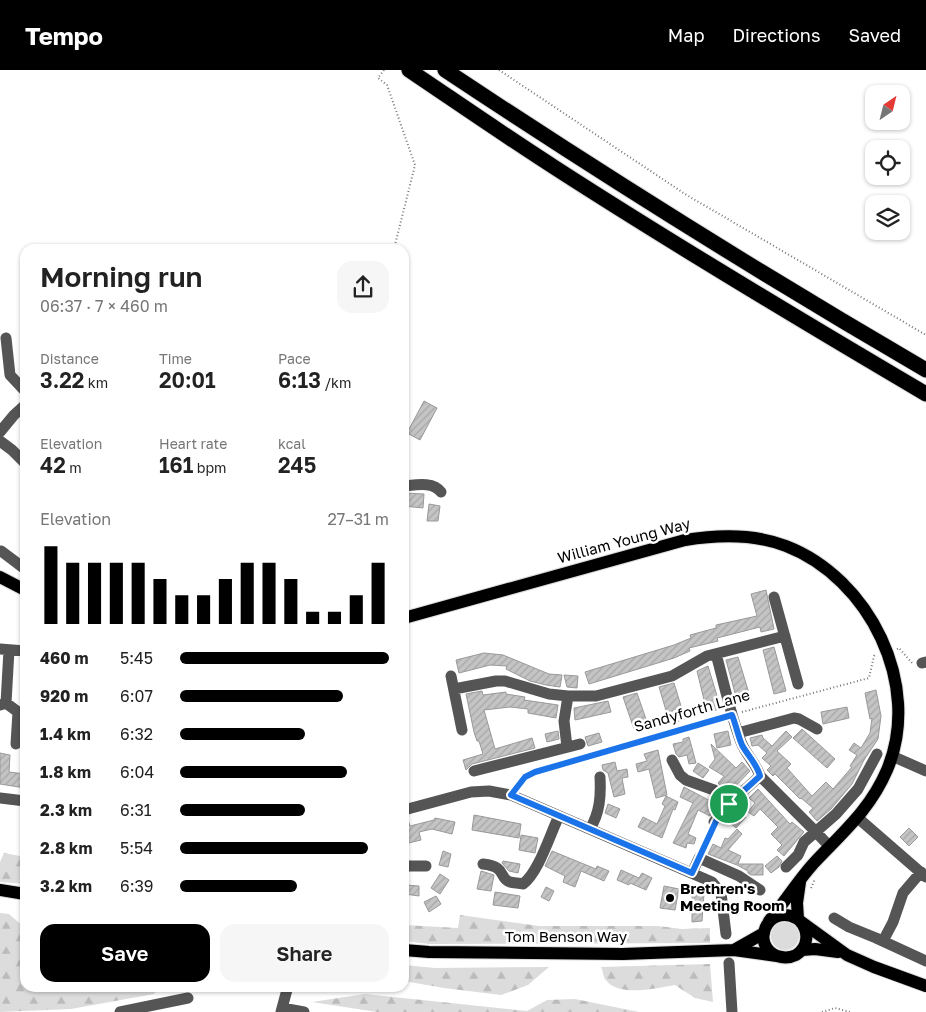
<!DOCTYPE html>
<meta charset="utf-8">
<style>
body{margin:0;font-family:"Golos Text",sans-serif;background:#f6f6f6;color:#222;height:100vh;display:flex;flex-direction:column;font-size:19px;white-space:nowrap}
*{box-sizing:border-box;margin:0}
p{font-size:16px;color:#767676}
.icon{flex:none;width:28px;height:28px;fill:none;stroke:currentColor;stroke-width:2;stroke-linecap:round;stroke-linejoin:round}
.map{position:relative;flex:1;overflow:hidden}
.drawer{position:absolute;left:20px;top:174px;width:389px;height:748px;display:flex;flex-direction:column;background:#fff;border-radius:15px;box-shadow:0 1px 4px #0004}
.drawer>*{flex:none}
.needle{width:32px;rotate:35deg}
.tools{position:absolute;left:865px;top:15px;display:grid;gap:10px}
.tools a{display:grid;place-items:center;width:45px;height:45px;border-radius:10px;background:#fff;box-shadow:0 1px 4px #0004;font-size:25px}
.pin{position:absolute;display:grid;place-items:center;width:42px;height:42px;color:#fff;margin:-21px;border:2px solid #fff;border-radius:50%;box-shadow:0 1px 5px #0007}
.round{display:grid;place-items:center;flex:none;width:52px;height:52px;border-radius:15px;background:#f6f6f6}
.summary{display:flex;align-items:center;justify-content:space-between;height:85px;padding:0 20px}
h1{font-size:28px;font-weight:600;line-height:38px}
.figures{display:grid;grid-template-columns:repeat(3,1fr);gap:8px;height:85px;padding:5px 20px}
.figures div{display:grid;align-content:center}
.figures b{font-size:21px;font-weight:600}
.figures small{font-size:14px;font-weight:400}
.figures p{font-size:14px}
.chart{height:140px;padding:10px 20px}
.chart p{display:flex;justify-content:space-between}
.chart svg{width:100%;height:90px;margin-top:5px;stroke:#000;stroke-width:6}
.action{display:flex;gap:10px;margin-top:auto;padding:10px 20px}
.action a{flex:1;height:58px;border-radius:15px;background:#000;color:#fff;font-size:20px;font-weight:600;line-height:58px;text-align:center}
.action a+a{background:#f6f6f6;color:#222}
ul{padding:0 20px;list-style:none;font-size:16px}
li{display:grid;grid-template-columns:80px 60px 1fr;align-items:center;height:38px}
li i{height:12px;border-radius:6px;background:#000}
header{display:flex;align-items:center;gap:30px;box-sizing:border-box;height:70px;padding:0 25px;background:#000;color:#fff}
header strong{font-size:24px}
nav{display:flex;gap:28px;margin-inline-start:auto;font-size:18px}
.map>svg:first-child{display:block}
</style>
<header>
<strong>Tempo</strong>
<nav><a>Map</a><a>Directions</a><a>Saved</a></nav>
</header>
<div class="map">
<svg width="926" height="942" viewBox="0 0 926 942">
<defs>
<pattern id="forest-firs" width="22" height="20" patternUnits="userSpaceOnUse" patternTransform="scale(1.25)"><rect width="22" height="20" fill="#dcdcdc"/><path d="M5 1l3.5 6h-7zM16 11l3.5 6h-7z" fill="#bbb"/></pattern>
<pattern id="building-hatch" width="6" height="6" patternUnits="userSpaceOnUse" patternTransform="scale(1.25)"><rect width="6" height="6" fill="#c4c4c4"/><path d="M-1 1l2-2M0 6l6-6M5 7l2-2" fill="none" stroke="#a7a7a7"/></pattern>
</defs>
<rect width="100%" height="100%" fill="#fff"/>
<path fill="#dcdcdc" d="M771 866a14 14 0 1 1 28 0a14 14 0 1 1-28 0Z"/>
<path fill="url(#forest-firs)" d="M4,783L25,787V814L0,812V792Z
M0,843L9,844L25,858V916H159L154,924L71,939L0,942Z
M460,845L539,856H658L682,859L710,858V873L429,874L404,871V855L458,858Z
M710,894L713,932L695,928L675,915C656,918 618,928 605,909C603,906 603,900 601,897Z
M404,895L435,898L549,897L528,915L501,925L444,918L404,911Z
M365,924L527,941L547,930L575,929L639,942H377L312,932Z"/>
<path fill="url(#building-hatch)" stroke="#999" d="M424,331L437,338L420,370L407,363Z
M404,423L424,424L423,438L404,436Z
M429,434L440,436L438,451H427Z
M766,520L774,559L761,562L760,557L717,568L718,571L689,578L690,581L674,588L589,614L585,602L674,575L691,568L690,565L716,558V555L757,546L751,524Z
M774,577L786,621L774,624L763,580Z
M484,583L503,585L549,604L562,605L560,617L546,615L530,611L506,599L507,596L490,595L459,603L456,590Z
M738,587L751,630L738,634L726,590Z
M708,596L721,639L707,642L697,601Z
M564,605L578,606L577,618L567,617Z
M674,613L685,649L670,654L659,617Z
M876,620L881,646L878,669L864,690L852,714L831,739L817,751L809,742L813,738L801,728L800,729L775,704L773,706L767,700L771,696L762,688L767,683L758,675L752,676L750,668L762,665L763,668L772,676L786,661L792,667L777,681L791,694L787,698L812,726L826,712L833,719L852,697L850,696L857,685L849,680L854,673L861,678L870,663L872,648L870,649L865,623Z
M482,621L483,625L506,622V624L525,627L524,630L558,635L556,648L528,643V639L510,637L484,640L495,679L532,668L535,678L472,694L466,700L463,690L483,684L479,671H477L474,662L466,624Z
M637,623L648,655L634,659L623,627Z
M608,631L611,642L575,650L574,638Z
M847,637L849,648L823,654L821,642Z
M802,659L835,689L827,698L793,668Z
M558,661L559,669L547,672L545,664Z
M728,661L731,675L717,678L714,664Z
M599,663L602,672L588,676L585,667Z
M689,667L696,693L689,694L687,685L679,687L676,684L673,674L683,672V669Z
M711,674L736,698L742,692L750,701L729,723L718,713L724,706L709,697L715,689Z
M658,680L667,725L656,728L649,699L638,702L636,694L647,691L644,684Z
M0,683L10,685L9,702L25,704V718L0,714Z
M615,692L617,701L627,699L628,707L622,708L625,724L614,727L608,703L603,700L602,695Z
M698,693L709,700L703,708L693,701Z
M684,717L716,734L710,746L698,740L688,764L696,768L694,774L687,773L686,778L673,773L693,733L680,727Z
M758,719L790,754L792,752L804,762L784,786L777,780L782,775L771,764L778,757L760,739L754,746L748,742L755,733L749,728Z
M666,726L678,732L675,740L673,739L662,768L638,757L643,747L657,754L665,736L662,734Z
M608,734L620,739L616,748L605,743Z
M737,739L746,747L736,758L727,750Z
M474,745L521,754L519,768L472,760Z
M404,747H407L410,756L434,750L435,748L455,752L452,764L432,759L419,762L421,770L404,774Z
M909,758L918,767L909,776L900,767Z
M737,759L742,764L728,780L741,786L738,794H763V805H751L748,803V801L737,795L708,784L713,774L721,778L725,768L728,769Z
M521,765L538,768L535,783L519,780Z
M443,781L451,784L448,797L439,795Z
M552,781L596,799L597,796L609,801L604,811L581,801L575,817L563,812L565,806L545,796Z
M777,786L782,791L779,797L771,803L765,796Z
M503,791L520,794L518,803L509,801L502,793Z
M621,800L639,808L642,803L652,808L646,820L630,813L629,815L617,810Z
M481,801L494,805L491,821L477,819Z
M440,804L449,810L440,824L431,818Z
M406,815L419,816V826L405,824Z
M664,816L679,819L675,840L660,838Z
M546,817L554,821L549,831L541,827Z
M495,822L520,826L518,838L493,835Z
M692,824H704L702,851L692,852Z
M436,826L441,834L429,842L424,832Z"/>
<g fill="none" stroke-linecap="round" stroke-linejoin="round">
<g stroke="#dbdbdb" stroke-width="14">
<path id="major" d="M0,507L25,520
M404,548L685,470C716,465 755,464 786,476C869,508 923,615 887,700C870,740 842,763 813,794C797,812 784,833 769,851
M0,820L25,824
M798,849L797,833L800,812
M800,851C809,861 809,877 796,885C790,888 783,888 777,886C750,875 767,834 796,848L847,885L874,897L926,916
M404,880L429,882L623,884L734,880L777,886
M734,880L764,863
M802,880L815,879L838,882"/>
</g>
<g stroke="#dbdbdb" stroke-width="17">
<path id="highway" d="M409,0C458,33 507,67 557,99C678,177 802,251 926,324
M445,0C603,105 763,205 926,300"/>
</g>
<path stroke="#777" stroke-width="2" stroke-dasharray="1 2.5" stroke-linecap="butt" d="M384,0L378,8L387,15L415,95L394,179
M499,0L685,124L926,265
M897,579L899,578L912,593
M742,642L869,608L874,586L875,585
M517,717L525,707L535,702L723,648
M703,779L711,761
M811,818L815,809
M822,942L835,938L850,942"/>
<path stroke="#555" stroke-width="11" d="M6,268L10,305L25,321
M0,362L14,345L25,335
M0,371L12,380L25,393
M404,416C415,415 433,411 441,422
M1,481L25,499
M774,527L798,614
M0,579L25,581
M716,584C724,613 730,643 741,672C746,685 756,693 760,706L816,762L830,777
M922,593L926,592
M451,606L462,660
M454,619L496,611H505L549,624L568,626H596L672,606L707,586L785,566
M6,633L9,580
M0,635L6,633L18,642L16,674
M738,663L794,648L799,649L817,659
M567,677L564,651L568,626
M892,686L926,701
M672,690L680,705L686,710L714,720L729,734
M474,701L580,674
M0,728L25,731
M404,740L471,722L489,721L511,725L712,812L721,823L726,864
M858,748L926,807
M714,752L729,734L760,706
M590,759C600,742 601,726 600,707
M483,794C508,797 498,808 510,812C513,813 519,813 523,814C539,802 550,764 559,746
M404,796H426
M786,797L798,785L804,772L836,744L858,719L877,684
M692,803L699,788L739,806L760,820
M834,848L849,857L876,868L926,891
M883,871L893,852L903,823L921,802
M729,893L732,942
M282,938L304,942
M120,942L188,928
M281,942L288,916"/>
<use href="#major" stroke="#000" stroke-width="12"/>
<use href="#highway" stroke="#000" stroke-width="15"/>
</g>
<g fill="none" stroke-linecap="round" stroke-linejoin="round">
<g stroke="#fff" stroke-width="10">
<path id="route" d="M732,645C736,655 738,666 742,675C748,686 757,694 760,706L729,734L718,747L692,803L511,725L525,707L535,702Z"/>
</g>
<use href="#route" stroke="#1a73e8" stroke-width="6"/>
</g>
<circle fill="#000" stroke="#fff" stroke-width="2" cx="670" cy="828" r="5"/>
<g text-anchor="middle" stroke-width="5" stroke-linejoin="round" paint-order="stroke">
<g font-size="15" fill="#000" stroke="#fff">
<text transform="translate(624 471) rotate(-15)" y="5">William Young Way</text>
<text transform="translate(692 641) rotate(-16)" y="5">Sandyforth Lane</text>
<text x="566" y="872">Tom Benson Way</text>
</g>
<g font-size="15" font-weight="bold" fill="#000" stroke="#fff" text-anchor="start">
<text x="680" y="824">Brethren's<tspan x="680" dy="17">Meeting Room</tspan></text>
</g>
</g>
</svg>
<div class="tools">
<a><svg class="needle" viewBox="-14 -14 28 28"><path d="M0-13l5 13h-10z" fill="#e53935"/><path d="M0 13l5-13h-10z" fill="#767676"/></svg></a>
<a><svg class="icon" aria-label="locate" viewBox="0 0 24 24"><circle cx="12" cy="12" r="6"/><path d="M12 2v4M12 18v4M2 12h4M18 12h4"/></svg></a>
<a><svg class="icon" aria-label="layers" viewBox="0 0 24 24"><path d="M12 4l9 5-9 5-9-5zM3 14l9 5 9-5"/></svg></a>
</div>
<div class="pin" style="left:729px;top:734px;background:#1e9e55"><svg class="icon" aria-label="arrive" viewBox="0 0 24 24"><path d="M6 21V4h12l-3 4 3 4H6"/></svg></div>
<section class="drawer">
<div class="summary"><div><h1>Morning run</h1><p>06:37 · 7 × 460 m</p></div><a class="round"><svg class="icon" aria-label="share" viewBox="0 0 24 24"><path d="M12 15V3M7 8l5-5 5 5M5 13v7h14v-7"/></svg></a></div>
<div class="figures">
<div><p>Distance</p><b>3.22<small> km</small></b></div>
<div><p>Time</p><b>20:01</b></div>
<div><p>Pace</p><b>6:13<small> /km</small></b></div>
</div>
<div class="figures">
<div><p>Elevation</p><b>42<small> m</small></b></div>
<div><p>Heart rate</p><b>161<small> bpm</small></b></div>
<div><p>kcal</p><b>245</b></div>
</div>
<div class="chart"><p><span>Elevation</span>27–31 m</p>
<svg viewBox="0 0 160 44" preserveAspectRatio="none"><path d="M5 44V6M15 44V14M25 44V14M35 44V14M45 44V14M55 44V22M65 44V30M75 44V30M85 44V22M95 44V14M105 44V14M115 44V22M125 44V38M135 44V38M145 44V30M155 44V14"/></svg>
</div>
<ul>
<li><b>460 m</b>5:45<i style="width:100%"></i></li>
<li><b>920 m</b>6:07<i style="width:78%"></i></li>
<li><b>1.4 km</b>6:32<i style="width:60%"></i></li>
<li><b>1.8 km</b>6:04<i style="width:80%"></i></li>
<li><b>2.3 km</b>6:31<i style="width:60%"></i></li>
<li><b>2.8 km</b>5:54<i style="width:90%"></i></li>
<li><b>3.2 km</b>6:39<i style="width:56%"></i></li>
</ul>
<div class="action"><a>Save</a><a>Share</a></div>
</section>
</div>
